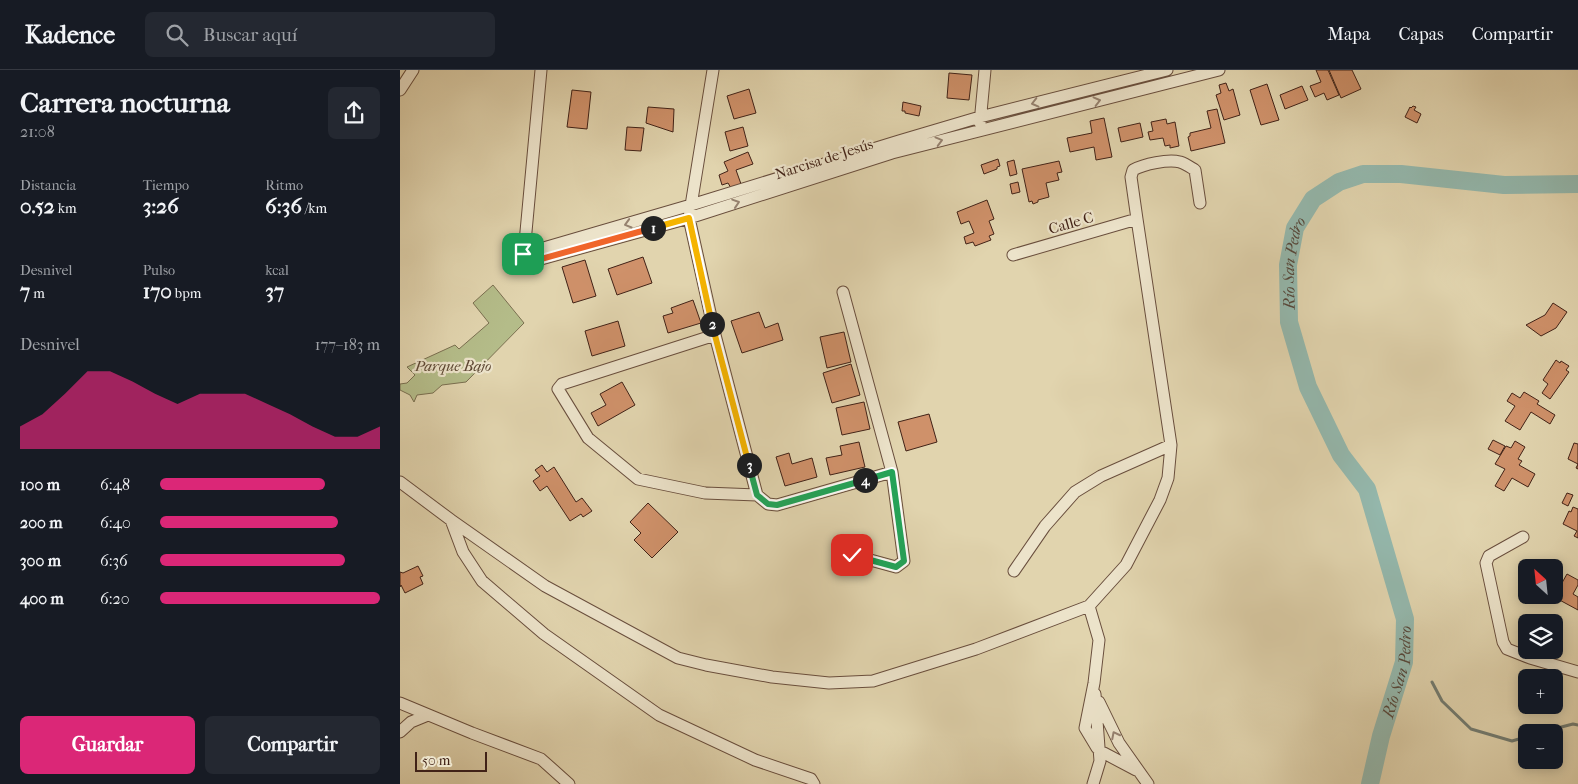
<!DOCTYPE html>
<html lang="es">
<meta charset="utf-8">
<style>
body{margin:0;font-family:"IM FELL French Canon",serif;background:#242831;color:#f1f3f6;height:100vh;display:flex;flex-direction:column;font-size:19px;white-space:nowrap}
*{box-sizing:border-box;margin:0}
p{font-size:16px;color:#9ea1a6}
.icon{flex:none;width:28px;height:28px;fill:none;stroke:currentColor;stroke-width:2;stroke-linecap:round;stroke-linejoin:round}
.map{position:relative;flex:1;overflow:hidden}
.side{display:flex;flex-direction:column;background:#171b24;width:400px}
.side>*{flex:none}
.needle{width:32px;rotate:333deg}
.fabs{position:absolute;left:1118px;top:489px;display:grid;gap:10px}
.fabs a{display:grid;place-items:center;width:45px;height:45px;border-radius:8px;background:#171b24;box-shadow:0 2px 12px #0003;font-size:25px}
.scale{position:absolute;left:15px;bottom:12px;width:72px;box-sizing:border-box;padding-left:5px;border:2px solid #412217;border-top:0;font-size:14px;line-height:18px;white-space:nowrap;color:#412217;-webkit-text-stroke:4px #ece3ca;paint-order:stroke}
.pin{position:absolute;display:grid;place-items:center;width:42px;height:42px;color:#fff;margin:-21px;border-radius:10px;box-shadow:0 2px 8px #0006}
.km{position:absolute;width:25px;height:25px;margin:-12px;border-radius:50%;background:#222;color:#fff;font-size:14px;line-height:25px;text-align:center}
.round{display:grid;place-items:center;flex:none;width:52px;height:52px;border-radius:8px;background:#242831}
.overview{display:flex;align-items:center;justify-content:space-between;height:85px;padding:0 20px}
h1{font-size:28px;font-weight:700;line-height:38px}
.stats{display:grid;grid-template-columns:repeat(3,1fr);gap:8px;height:85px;padding:5px 20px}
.stats div{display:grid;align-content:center}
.stats b{font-size:21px;font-weight:700}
.stats small{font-size:14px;font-weight:400}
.stats p{font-size:14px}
.chart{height:140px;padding:10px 20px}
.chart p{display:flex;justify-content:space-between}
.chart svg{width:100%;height:90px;margin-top:5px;fill:#db2777;opacity:.7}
.cta{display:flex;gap:10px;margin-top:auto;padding:10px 20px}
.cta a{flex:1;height:58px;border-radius:8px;background:#db2777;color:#fff;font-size:20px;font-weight:700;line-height:58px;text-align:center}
.cta a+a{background:#242831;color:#f1f3f6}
ul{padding:0 20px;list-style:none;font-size:16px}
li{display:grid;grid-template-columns:80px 60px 1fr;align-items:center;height:38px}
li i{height:12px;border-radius:6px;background:#db2777}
header{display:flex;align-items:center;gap:30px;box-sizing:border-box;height:70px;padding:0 25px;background:#171b24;border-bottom:1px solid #363941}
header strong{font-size:24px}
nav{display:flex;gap:28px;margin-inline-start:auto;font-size:18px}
.search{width:350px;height:45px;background:#242831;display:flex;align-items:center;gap:12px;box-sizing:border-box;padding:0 18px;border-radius:8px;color:#9ea1a6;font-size:19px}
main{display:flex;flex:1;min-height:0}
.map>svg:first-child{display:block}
</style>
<header>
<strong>Kadence</strong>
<div class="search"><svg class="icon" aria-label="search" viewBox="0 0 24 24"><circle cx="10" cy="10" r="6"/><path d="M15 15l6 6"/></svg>Buscar aquí</div>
<nav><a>Mapa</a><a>Capas</a><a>Compartir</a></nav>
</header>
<main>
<section class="side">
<div class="overview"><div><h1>Carrera nocturna</h1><p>21:08</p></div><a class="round"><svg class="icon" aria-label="share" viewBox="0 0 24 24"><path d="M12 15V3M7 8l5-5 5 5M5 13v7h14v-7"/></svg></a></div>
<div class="stats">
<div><p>Distancia</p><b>0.52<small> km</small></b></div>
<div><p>Tiempo</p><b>3:26</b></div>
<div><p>Ritmo</p><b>6:36<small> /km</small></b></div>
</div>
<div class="stats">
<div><p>Desnivel</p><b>7<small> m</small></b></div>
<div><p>Pulso</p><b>170<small> bpm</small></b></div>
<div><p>kcal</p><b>37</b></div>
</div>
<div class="chart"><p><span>Desnivel</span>177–183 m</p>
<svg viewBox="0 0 160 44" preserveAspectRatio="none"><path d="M0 44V33L10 27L20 17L30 6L40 6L50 11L60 17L70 22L80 17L90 17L100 17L110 22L120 27L130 33L140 38L150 38L160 33V44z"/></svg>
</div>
<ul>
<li><b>100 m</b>6:48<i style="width:75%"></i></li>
<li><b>200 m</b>6:40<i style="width:81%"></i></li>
<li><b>300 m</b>6:36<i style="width:84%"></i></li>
<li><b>400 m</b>6:20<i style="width:100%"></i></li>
</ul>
<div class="cta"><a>Guardar</a><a>Compartir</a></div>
</section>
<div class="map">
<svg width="1178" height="714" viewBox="0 0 1178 714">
<rect width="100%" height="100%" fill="#e1d4ae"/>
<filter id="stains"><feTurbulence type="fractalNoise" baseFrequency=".004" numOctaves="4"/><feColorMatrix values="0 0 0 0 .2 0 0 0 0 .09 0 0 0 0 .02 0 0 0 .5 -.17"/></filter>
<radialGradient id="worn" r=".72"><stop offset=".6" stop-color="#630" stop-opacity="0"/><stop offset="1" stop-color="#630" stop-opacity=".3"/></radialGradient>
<path fill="#b4bc89" stroke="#7a6f50" d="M93,215L124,253L66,312L42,315L33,323L17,325L14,332L10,325L0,320V314L7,313L15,305L7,297L55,275L59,279L89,253L73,233Z"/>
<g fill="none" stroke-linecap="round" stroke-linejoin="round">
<path stroke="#737c71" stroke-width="3" d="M1032,612L1042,631L1071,659L1112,671L1126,667
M1142,662L1173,654L1178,655"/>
<path stroke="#94b8ad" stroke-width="18" id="s1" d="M970,714L981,666L1004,592L1005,549L967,419L941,385L908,317L889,252L888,195L895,158L913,129L939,112L963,104H1001L1104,115L1178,114"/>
</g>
<path fill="#cf916a" stroke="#412217" d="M916,0H928L939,25L927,30L924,23L915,27L910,16L921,12Z
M929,0H952L961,19L941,28Z
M549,3L572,5L569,30L547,28Z
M826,13L829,21L833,19L840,45L824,50L816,25L821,23L819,15Z
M867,14L879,50L861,55L850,20Z
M902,16L908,30L885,39L880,25Z
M349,19L356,43L334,49L327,26Z
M172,20L191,22L187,59L167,57Z
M503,32L521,36L519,46L505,43V41H502Z
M1013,36L1016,37L1014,40L1021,44L1017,53L1005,47L1010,37L1011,38Z
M248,37L274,39L273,62L246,53Z
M817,39L825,73L791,81L788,67L790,66V63L811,58L807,41Z
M704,48L712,87L696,90L694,77L670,82L667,68L692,63L690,51Z
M766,49L767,54L775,52L779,76L770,78V75L765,76L763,68L750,70L748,62L753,61L751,52Z
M740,53L743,67L721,72L718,58Z
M227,57L244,58L241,81L225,80Z
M343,57L348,76L330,81L325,62Z
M348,82L353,94L336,100L341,114L331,118L328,113L322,115L319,105L328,101L324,92Z
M598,89L600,96L597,97V99L584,104L581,95Z
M614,90L617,104L610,106L607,92Z
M659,91L662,102L657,103L659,110L646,113L649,127L638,130V132L633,134L632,131L629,132L622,99Z
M618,112L620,122L612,124L610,114Z
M587,130L594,149L589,151L594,164L589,166L591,170L575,176L573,172L566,174L564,167L574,163L569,151L561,154L557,142Z
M243,187L252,213L217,225L208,199Z
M185,190L196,226L173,233L162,197Z
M293,230L301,253L268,263L263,246L273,243L271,238Z
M1153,233L1167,242L1156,258L1141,266L1126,255L1145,245Z
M359,242L365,258L378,253L383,270L342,283L331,251Z
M218,251L225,276L192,286L185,261Z
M444,262L451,292L427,298L420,267Z
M1156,290L1160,293L1161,291L1169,296L1166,300L1169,302L1150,329L1142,323L1148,314L1143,310Z
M451,294L460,325L432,333L423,303Z
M222,312L235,335L198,356L191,343L206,335L200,324Z
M1124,322L1139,331L1137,334L1155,345L1150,354L1131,342L1120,360L1105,351L1115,336L1107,331L1112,323L1120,328Z
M464,332L470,359L442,365L436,338Z
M529,344L537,372L506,381L498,352Z
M1093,370L1105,376L1100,385L1088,379Z
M1115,371L1125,377L1118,389L1122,391L1119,395L1135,404L1128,417L1112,408L1104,421L1095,416L1105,399L1095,394L1106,376L1111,378Z
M459,372L465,397L430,405L426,388L442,385L440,376Z
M1174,373L1178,374V399L1176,398L1178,394L1168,389Z
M389,383L392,394L412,388L417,407L385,416L376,387Z
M142,395L147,402L154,397L176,432L182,428L192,441L183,447L181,444L170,451L147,416L140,421L133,411L140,406L135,400Z
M1167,423L1173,425L1168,436L1162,433Z
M248,433L278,462L252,488L234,470L241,463L230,452Z
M1173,437L1178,439V468L1174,466L1177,461L1163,454L1169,441L1171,442Z
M18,496L23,506L20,507L23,514L5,523L1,515L0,517V502L3,503Z
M1167,504L1178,510V515L1173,524L1178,527V540L1154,527Z"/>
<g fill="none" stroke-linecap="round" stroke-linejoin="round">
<g stroke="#694e3d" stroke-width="13">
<path id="minor" d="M141,0L123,194L289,148L492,83L819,0
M313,0L289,148L315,265L357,425L368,434L377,435L492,402L443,222
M0,20L13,0
M580,53L585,0
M123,184L291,135L499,71L580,47L767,0
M613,185L737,149
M315,265L162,314L158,319L188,368L238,409L305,423L357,425
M0,412L51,450L145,516L278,588L306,595L372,607L429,613L473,611L576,579L689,536L726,495L760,430L768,408L771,375L737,149L731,107L733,100C744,94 768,89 780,92C786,94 790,97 795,100L800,133
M51,450L63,482L82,511L144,564L259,645L355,690L411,709L414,714
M1123,467L1089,486L1086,493L1103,572L1107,579L1130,588L1178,602
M452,485L496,497L504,491L492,402
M614,501L645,456L675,422L701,406L771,375
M689,536L699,570L694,613L685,658L697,678
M699,632L719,673L748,714
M0,633L72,663L141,689L169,714
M0,662L11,652L28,645
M704,683L736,700
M693,714L700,691L695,624"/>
</g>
<use href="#minor" stroke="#ece3ca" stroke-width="11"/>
</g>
<defs><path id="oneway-chevron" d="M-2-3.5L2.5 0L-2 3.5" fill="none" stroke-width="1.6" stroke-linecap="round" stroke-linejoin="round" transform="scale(1.25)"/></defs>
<g stroke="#968270">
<use href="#oneway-chevron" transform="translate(697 31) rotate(-14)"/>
<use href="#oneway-chevron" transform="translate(635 33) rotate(166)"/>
<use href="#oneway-chevron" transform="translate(539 71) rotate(-15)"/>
<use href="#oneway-chevron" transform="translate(336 133) rotate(-18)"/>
<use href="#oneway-chevron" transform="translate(228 154) rotate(164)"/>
<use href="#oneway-chevron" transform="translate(715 665) rotate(-117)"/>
</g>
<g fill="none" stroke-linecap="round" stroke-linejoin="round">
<g stroke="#fff" stroke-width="10">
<path id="split-1" d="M123,184V194L253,158"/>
</g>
<g stroke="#fff" stroke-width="10">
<path id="split-2" d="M253,158L289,148L312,254"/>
</g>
<g stroke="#fff" stroke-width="10">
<path id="split-3" d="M312,254L349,395"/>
</g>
<g stroke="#fff" stroke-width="10">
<path id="split-4" d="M349,395L357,425L368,434L377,435L465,410"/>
</g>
<g stroke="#fff" stroke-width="10">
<path id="split-5" d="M452,485L496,497L504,491L492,402L465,410"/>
</g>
<use href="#split-1" stroke="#f0652b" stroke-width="6"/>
<use href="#split-2" stroke="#f5b400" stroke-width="6"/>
<use href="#split-3" stroke="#f5b400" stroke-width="6"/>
<use href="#split-4" stroke="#22a559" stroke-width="6"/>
<use href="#split-5" stroke="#22a559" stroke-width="6"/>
</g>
<g text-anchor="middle" stroke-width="4.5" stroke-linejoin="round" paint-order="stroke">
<g font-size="15" fill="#412217" stroke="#ece3ca">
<text transform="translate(424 89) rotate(-18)" y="5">Narcisa de Jesús</text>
<text transform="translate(671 153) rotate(-16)" y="5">Calle C</text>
</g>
<g font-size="15" font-style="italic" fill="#5e4834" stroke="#ece3ca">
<text x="53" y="301">Parque Bajo</text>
</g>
<g font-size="16" font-style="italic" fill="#56483c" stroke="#ece3ca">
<text dy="6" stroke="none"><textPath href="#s1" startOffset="551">Río San Pedro</textPath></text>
<text dy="6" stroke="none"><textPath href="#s1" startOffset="116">Río San Pedro</textPath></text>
</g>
</g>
<rect width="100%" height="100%" filter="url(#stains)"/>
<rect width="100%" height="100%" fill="url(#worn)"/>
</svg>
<div class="fabs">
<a><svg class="needle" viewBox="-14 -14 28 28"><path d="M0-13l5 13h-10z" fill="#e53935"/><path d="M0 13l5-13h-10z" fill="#9ea1a6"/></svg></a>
<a><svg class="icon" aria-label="layers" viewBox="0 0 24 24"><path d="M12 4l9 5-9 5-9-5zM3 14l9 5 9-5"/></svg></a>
<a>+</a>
<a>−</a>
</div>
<div class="scale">50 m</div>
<div class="pin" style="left:123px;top:184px;background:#1e9e55"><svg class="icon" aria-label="arrive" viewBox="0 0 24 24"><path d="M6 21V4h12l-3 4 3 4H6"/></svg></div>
<div class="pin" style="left:452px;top:485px;background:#d93025"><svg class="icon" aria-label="check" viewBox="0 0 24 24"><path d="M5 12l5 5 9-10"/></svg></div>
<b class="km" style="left:253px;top:158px">1</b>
<b class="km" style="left:312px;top:254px">2</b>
<b class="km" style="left:349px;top:395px">3</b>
<b class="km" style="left:465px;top:410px">4</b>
</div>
</main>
